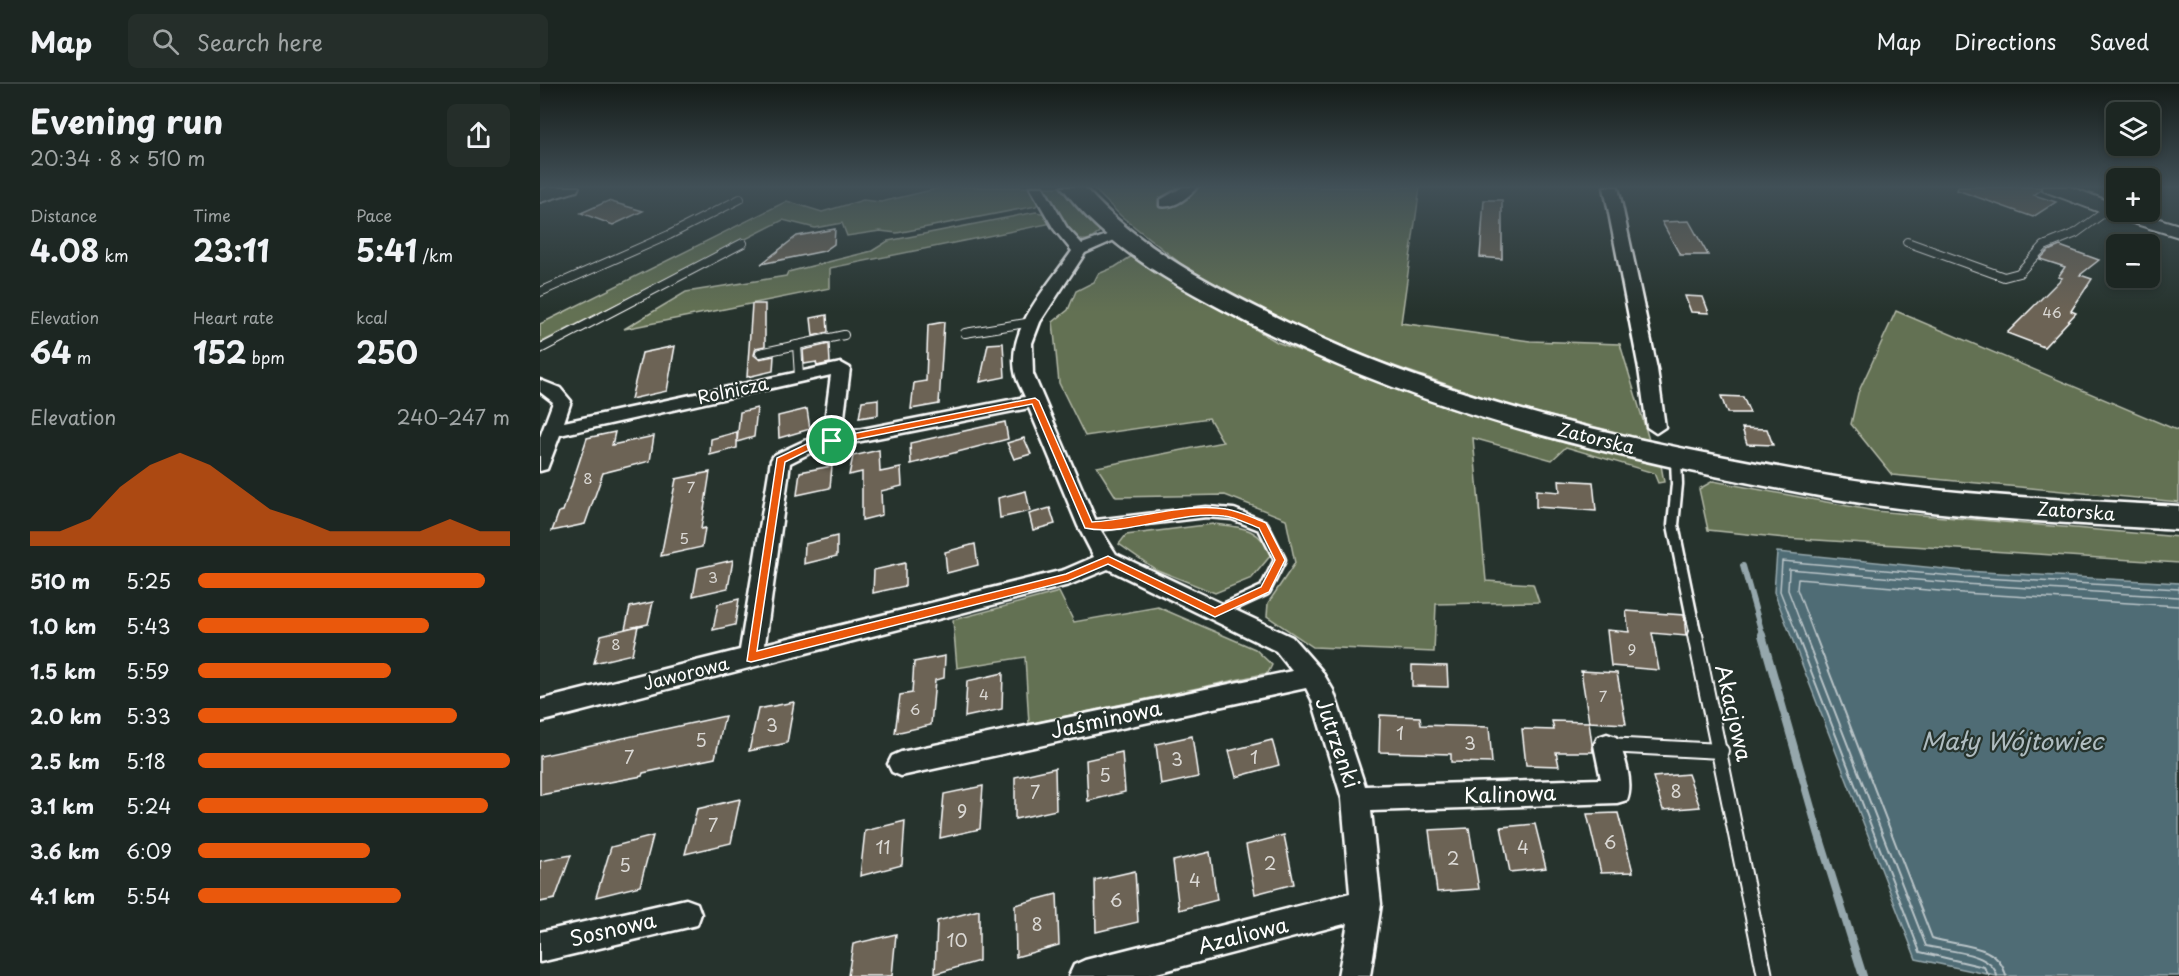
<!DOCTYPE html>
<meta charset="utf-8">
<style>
body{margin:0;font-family:"Playpen Sans",sans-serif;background:#252e2a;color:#f1f3f6;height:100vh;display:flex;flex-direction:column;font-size:22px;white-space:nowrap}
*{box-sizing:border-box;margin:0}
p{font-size:20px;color:#a0a5a5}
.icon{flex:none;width:33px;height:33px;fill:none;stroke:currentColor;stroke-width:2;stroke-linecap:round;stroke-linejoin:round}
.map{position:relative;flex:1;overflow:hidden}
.sheet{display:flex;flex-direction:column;background:#1c2622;width:540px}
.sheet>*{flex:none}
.controls{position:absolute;left:1566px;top:18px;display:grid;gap:12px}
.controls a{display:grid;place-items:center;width:54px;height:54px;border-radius:9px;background:#1c2622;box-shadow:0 3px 9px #0003,0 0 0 2px #3a4340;font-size:30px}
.pin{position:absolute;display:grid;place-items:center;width:51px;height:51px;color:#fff;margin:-26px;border:3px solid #fff;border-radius:50%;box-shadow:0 2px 6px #0007}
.round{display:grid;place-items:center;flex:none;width:63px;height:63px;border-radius:9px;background:#252e2a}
.overview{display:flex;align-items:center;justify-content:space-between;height:102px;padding:0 30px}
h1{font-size:33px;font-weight:700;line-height:45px}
.figures{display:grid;grid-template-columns:repeat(3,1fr);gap:9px;height:102px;padding:6px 30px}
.figures div{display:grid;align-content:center}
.figures b{font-size:30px;font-weight:700}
.figures small{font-size:16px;font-weight:400}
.figures p{font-size:16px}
.chart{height:168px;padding:12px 30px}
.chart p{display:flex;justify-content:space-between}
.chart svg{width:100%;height:108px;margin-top:6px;fill:#ea580c;opacity:.7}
ul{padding:0 30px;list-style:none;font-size:20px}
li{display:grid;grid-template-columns:96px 72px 1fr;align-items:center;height:45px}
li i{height:15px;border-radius:8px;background:#ea580c}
header{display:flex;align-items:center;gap:36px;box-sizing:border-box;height:84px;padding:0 30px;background:#1c2622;border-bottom:2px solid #3a4340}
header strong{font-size:28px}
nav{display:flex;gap:33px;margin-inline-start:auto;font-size:21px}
.search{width:420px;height:54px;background:#252e2a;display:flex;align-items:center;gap:15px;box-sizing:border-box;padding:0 21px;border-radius:9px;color:#a0a5a5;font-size:22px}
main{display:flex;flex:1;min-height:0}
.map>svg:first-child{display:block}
</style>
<header>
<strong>Map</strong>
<div class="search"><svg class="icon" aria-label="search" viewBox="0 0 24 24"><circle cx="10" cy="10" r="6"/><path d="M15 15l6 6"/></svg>Search here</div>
<nav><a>Map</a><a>Directions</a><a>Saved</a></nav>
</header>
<main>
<section class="sheet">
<div class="overview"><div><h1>Evening run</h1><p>20:34 · 8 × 510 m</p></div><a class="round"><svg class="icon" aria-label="share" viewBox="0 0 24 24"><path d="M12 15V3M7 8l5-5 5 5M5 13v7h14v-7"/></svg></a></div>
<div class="figures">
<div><p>Distance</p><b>4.08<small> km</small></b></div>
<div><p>Time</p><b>23:11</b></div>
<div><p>Pace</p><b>5:41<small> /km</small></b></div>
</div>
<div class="figures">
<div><p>Elevation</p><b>64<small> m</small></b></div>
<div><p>Heart rate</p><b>152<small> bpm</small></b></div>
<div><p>kcal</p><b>250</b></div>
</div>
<div class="chart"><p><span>Elevation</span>240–247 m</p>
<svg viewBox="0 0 160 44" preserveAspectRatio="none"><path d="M0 44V38L10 38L20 33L30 20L40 11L50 6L60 11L70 20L80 29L90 33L100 38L110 38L120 38L130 38L140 33L150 38L160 38V44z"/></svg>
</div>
<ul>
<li><b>510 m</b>5:25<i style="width:92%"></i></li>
<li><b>1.0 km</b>5:43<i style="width:74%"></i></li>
<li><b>1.5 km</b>5:59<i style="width:62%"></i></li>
<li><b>2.0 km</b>5:33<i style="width:83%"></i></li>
<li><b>2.5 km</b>5:18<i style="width:100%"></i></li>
<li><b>3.1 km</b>5:24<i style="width:93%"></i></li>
<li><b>3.6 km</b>6:09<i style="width:55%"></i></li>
<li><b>4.1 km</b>5:54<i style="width:65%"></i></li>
</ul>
</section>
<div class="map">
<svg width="1639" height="892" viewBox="0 0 1639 892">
<rect width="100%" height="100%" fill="#26332d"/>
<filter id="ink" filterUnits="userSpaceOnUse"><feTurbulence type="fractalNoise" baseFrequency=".0167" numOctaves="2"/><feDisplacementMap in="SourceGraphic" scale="12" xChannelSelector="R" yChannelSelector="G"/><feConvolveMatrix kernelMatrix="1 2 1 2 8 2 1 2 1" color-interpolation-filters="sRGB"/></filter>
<g filter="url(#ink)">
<g fill="#647152" stroke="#b2b8a8" stroke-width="1.5">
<polygon points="404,103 489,103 499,118 496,122 357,149 340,147 307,152 302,139 275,144 243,136 0,259 0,240 247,117 282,128 323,116 341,118"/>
<path d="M502,103H520L561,145C554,156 548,157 535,156Z"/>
<polygon points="552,103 880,103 861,239 990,257 1080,260 1109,356 966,321 831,274 730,230 645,183 581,132"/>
<polygon points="496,128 506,130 512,139 290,184 290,204 84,245 146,208 246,192 248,188 332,167 348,157"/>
<polygon points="592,172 737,258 911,325 1028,360 1121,381 1124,398 1118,399 1114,389 1026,363 1012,376 933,354 946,497 993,500 999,518 896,520 894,568 773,563 727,532 728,519 755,479 746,435 685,411 576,413 557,383 683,358 669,334 545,352 519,299 513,238 528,226 536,207 554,198 558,190 575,183"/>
<polygon points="1356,227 1639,347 1639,418 1352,391 1311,340 1318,309"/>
<polygon points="1173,397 1335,427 1639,453 1639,479 1245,454 1168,446 1159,405"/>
<path d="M673,440C701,443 720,443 731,471L712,494L675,509L615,485L579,460L586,451Z"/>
<polygon points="519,508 534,538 618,523 715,565 732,581 728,589 489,640 485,573 417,584 413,536"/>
</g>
<polygon fill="#4f6c75" stroke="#95a7ac" stroke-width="1.5" points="1237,468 1425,487 1639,499 1639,892 1456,892 1376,875 1234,508"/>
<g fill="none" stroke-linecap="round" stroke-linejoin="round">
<g stroke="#b9c4c8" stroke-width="1.5">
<polyline points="1258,553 1240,507 1242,477 1425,493 1639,505"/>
<polyline points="1266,553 1248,506 1249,485 1424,500 1639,513"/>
<polyline points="1275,553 1257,505 1258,495 1423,509 1639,522"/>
</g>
<g stroke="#b9c4c8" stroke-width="2">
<polyline points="1257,551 1380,868 1444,883 1449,892"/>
<path d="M1265,551L1386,862C1407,867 1452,868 1457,892"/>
<path d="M1275,551L1392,854C1419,863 1458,858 1466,892"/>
</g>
<polyline stroke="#95a7ac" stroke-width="6" points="1203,482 1223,553"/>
<polyline stroke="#95a7ac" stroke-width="8" points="1222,551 1278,748 1323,892"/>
</g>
<g fill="#6c6355" stroke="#fff" stroke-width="1.5">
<polygon points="1418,103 1500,103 1501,106 1494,111 1516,118 1493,133 1417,106"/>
<polygon points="944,116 962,116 962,175 940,173"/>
<polygon points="68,117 103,127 73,141 41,129"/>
<polygon points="1149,137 1168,171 1140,171 1122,138"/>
<polygon points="295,145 294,160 284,167 221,180 257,152"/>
<polygon points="1520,162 1559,176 1540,191 1552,195 1531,227 1536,229 1504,263 1467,249 1522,194 1518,193 1525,183 1500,175 1508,167"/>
<polygon points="1145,212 1163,213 1169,229 1151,228"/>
<polygon points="212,220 225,220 225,262 216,264 214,271 219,275 234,272 233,287 207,293"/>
<polygon points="287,231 288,248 273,252 271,234"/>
<polygon points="404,238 399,320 371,325 374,299 386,297 388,241"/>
<polygon points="463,259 465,293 440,298 448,260"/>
<polygon points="289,260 290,279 277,282 276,278 264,280 263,266"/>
<polygon points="135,262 127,307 91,315 102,269"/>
<polygon points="1181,312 1203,313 1210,329 1187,329"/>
<polygon points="338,315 338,331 319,334 322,317"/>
<polygon points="217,324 214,353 197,358 200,328"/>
<polygon points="267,325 270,345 239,354 238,332"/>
<polygon points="465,338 468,355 371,380 370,359"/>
<polygon points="1202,344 1227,345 1233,361 1207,360"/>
<polygon points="75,348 72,361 114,352 110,377 63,389 45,440 12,447 19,428 23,427 47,354"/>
<polygon points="197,348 197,364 170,371 171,355"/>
<polygon points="484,354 491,370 474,375 467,359"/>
<polygon points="339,366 340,388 361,384 362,402 341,407 342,431 322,436 322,388 309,391 313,372"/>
<polygon points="292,382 290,404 257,411 260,388"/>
<polygon points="170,388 161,445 165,444 162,463 121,472 136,395"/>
<polygon points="1019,396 1053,398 1056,427 996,423 996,406 1020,408"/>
<polygon points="486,407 490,427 460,434 458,414"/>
<polygon points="510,424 515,440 493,446 489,430"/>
<polygon points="297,452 297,472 264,480 265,460"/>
<polygon points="435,460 438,481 407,489 405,468"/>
<polygon points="193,476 188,504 153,512 158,484"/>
<polygon points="365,479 365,502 333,509 334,486"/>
<polygon points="199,515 195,541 173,546 178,520"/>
<polygon points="113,518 108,540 85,545 90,523"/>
<polygon points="1086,527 1144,531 1146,552 1112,549 1119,586 1071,582 1067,546 1089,548"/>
<polygon points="98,542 92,570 54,579 61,551"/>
<polygon points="405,572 404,594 395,596 391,641 355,649 360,611 372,609 374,578"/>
<polygon points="872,581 907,582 908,603 872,602"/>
<polygon points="1041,587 1077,589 1086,640 1049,638"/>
<polygon points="463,589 462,625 425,633 427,597"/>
<polygon points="254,618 247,659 209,667 218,625"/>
<polygon points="840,631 880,633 881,641 949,643 952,679 911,678 911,670 839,668"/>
<polygon points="185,632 175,674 103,689 102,692 0,711 0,672"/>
<polygon points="1012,637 1049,638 1053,668 1016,668 1019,682 986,681 982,645 1014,646"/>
<polygon points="652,652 658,693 621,701 616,660"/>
<polygon points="732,656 739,681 696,693 689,667"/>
<polygon points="582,668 585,708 548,717 546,676"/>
<polygon points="515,684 516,726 475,735 475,693"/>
<polygon points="1148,690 1160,723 1123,726 1113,693"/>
<polygon points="443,702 440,745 400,754 404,710"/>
<polygon points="200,715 191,759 145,770 157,725"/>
<polygon points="1078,729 1093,788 1061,789 1047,730"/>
<polygon points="365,737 362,781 320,792 325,747"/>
<polygon points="995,740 1006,784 970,788 961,743"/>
<polygon points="929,744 939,805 897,808 889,746"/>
<polygon points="744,751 754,800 715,810 706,761"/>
<polygon points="113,752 100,802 56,813 71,763"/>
<polygon points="670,768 677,816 639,826 633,777"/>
<polygon points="31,771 15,815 0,818 0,777"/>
<polygon points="595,787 598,838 556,848 555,796"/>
<polygon points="517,810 519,861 476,873 475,821"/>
<polygon points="439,826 439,877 395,890 397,837"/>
<polygon points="356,850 352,892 308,892 313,860"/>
</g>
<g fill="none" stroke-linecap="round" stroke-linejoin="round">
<defs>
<g id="lane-far2">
<polyline points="1367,158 1464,193 1479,189 1504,162 1536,149 1569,125"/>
<polyline points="0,208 129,151 200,115"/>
<polyline points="425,249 492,238"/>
<polyline points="257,261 259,292"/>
<polyline points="0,265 203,159"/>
<polyline points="220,269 304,251"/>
</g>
<g id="lane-far1">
<polyline points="1136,375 1137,400 1133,441 1156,553"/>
<polyline points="548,442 666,428 693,430 723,442 740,476 725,506 675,529"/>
</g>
<g id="lane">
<polyline points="1155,551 1225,892"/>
<polyline points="1067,661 1181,667"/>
</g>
<g id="street">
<path d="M490,103H503L527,144L542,160L581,146L588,150L545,169L500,238L492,259L493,290L558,442L576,470L752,553L781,586L793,606L825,702L1061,695L1054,661L1058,653L1067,650L1076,653C1084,669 1094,699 1087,716L1077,719L831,727L841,820L830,892H798L808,839L605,892H529L534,881L545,876L810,809L802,715L772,616L766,604L361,692L352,688L348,680L352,672L361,668L752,587L736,567L568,485L529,501L0,638V616L200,566L231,376L234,371L264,357L283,352L291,291L20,351L7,385L0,387V353L13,318L0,308V296L20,304L31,317L24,338L301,279L310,284L302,349L485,313C482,306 478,299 476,292C464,246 509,201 532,167L514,145ZM489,324L538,442L554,473L524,486L225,560L250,379L276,366Z"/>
<path d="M643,103H657C649,113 634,125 620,122V116Z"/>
<polygon points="1064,103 1078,103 1117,285 1125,343 1116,349 1107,343 1099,285"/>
<polygon points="146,815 157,819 161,830 157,841 0,878 0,848"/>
</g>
<g id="secondary">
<polygon points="8,103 39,103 37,107 0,118 0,106"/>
<polygon points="1502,103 1530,103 1576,120 1576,128 1596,128 1639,141 1639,153 1570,132 1504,107"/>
</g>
<path id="primary" d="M522,103H544C594,159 660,195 726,228C867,300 1020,341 1175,371C1236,383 1298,395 1359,402C1452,413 1546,417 1639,422V446C1545,440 1451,436 1358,424C1297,417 1236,404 1175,392C1010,358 848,313 699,234C635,201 565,163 522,103Z"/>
</defs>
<use href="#lane-far2" stroke="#fff" stroke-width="10"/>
<use href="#lane-far1" stroke="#fff" stroke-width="15"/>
<use href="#lane" stroke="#fff" stroke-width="18"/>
<use href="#street" stroke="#fff" stroke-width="5"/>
<use href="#secondary" stroke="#fff" stroke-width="4"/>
<use href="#primary" stroke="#fff" stroke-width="5"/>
<use href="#lane-far2" stroke="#26332d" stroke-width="8"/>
<use href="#lane-far1" stroke="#26332d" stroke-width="10"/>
<use href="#lane" stroke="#26332d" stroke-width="14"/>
<use href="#street" fill="#26332d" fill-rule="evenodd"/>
<use href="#secondary" fill="#26332d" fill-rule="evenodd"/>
<use href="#primary" fill="#26332d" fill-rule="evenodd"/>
</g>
</g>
<linearGradient id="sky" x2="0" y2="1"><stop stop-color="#151c19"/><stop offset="0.45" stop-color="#415057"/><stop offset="1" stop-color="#415057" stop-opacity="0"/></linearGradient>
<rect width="1639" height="228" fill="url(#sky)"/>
<path fill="#ea580c" stroke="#fff" stroke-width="1.5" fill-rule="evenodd" d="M495,314L499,317L552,438C592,436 648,418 686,425C700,427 713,434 726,439L745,476L729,508L675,533L568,480L528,497L211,578L207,577L237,374L271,358ZM492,320L545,444C586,453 639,426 684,432C695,433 708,440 719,444L735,476L721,503L675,524L568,472L526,490L217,567L245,378L273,364Z"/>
<g text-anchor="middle" stroke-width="4.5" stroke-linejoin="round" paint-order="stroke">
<g font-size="14" fill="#dad8d4">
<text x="1512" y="234">46</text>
</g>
<g font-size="15" fill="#dad8d4">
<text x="48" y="400">8</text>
<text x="151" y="409">7</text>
<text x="144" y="460">5</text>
<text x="173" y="499">3</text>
<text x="76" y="566">8</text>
<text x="1092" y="571">9</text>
<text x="444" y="616">4</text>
<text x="1063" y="618">7</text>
<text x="375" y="631">6</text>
</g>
<g font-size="18" fill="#fff" stroke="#26332d">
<text transform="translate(193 307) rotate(-12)" y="6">Rolnicza</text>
<text transform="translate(1056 355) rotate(14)" y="6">Zatorska</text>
<text transform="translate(1536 428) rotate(4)" y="6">Zatorska</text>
<text transform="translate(146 590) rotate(-14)" y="6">Jaworowa</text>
</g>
<g font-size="18" fill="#dad8d4">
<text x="232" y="648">3</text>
<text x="860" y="656">1</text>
<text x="161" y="663">5</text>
<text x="930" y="666">3</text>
<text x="89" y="680">7</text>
<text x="714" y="680">1</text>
<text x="637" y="682">3</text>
<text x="565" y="698">5</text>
<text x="1136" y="714">8</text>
<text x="495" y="715">7</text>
<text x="422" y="734">9</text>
<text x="173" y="748">7</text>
<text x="1070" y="765">6</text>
<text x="343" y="770">11</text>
<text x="983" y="770">4</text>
<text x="913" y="781">2</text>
<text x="730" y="786">2</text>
<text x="85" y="788">5</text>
<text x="655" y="803">4</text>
<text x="576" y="823">6</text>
<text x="497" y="847">8</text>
<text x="417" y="863">10</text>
</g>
<g font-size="21" fill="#fff" stroke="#26332d">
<text transform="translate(1193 629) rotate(77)" y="7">Akacjowa</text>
<text transform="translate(566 636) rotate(-12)" y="7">Jaśminowa</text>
<text transform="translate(797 659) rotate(71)" y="7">Jutrzenki</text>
<text transform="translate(970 711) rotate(-2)" y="7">Kalinowa</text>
<text transform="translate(73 846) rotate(-13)" y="7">Sosnowa</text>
<text transform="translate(703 852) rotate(-14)" y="7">Azaliowa</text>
</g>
<g font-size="24" font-style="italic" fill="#b0bdc1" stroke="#26332d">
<text x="1472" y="666">Mały Wójtowiec</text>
</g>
</g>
</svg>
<div class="controls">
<a><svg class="icon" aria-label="layers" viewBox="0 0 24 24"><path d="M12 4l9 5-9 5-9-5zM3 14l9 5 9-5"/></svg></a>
<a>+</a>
<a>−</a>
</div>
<div class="pin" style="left:292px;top:357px;background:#1e9e55"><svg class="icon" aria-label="arrive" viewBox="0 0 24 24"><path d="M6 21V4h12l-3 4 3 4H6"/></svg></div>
</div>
</main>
